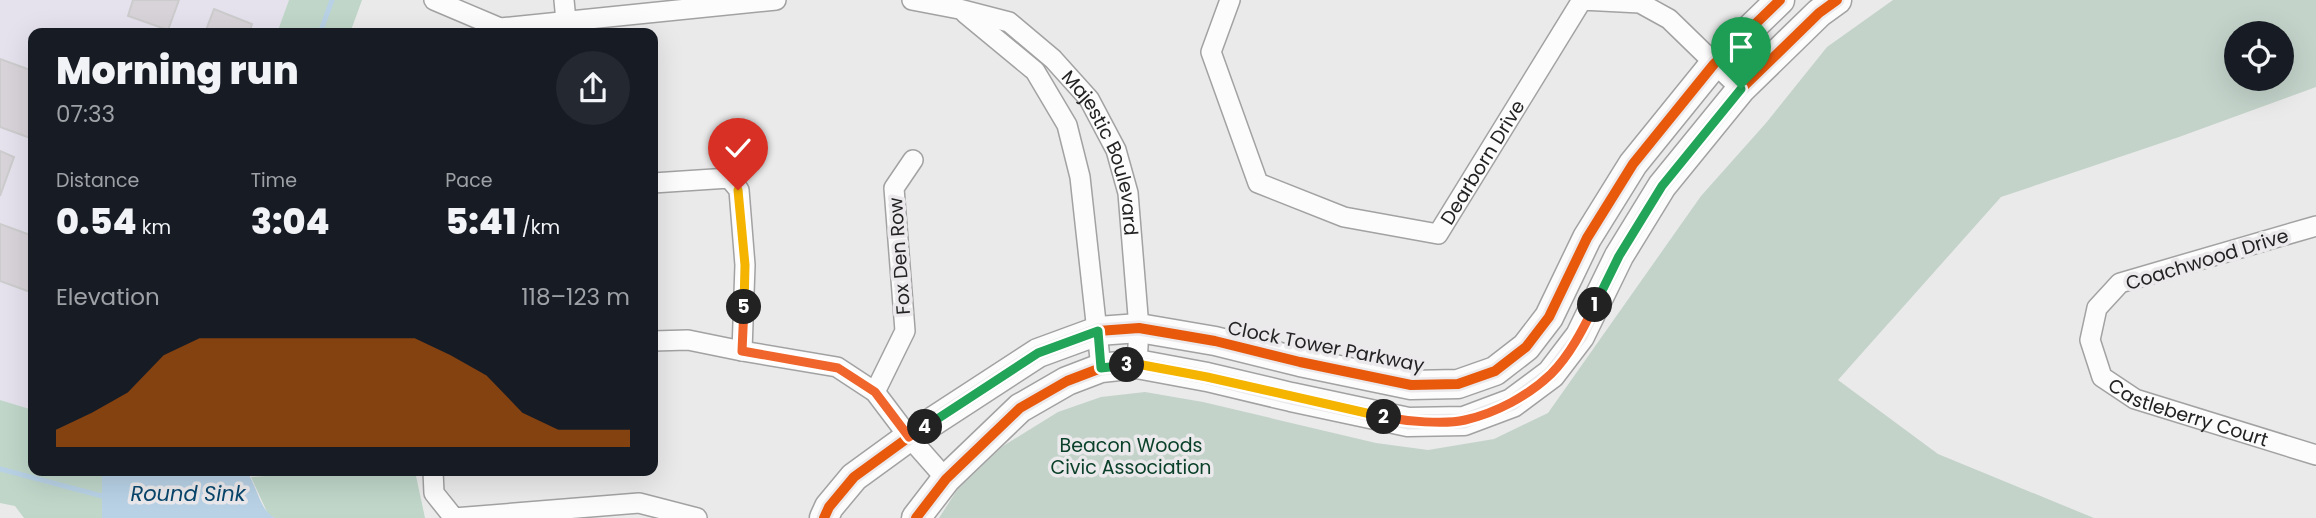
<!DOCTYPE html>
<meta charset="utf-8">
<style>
body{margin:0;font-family:Poppins,sans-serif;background:#242831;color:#f1f3f6;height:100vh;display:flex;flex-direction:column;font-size:26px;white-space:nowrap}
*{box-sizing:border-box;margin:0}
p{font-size:23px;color:#9ea1a6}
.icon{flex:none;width:38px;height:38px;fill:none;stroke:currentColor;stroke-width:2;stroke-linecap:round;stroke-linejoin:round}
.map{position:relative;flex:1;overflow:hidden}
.panel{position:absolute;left:28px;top:28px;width:630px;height:448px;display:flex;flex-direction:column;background:#171b24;border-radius:14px;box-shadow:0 7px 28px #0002}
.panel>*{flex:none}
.buttons{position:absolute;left:2224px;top:21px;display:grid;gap:14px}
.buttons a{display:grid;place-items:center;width:70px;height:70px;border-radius:50%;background:#171b24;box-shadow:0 7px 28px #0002;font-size:35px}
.pin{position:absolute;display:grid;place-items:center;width:60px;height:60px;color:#fff;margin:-72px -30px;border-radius:50% 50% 50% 0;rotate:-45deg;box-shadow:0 0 7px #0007}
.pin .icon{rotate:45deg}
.km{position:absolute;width:35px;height:35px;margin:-18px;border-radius:50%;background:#222;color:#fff;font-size:19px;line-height:35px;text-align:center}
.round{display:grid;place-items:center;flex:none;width:74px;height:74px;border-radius:37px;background:#242831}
.summary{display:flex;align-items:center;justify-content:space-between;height:119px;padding:0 28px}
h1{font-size:38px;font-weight:800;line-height:52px}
.stats{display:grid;grid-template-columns:repeat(3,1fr);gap:10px;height:119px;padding:7px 28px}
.stats div{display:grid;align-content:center}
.stats b{font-size:35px;font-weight:800}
.stats small{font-size:19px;font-weight:400}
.stats p{font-size:19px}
.chart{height:196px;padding:14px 28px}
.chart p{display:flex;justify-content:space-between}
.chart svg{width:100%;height:126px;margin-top:7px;fill:#b45309;opacity:.7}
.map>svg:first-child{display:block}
</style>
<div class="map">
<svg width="2316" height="518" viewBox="0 0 2316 518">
<rect width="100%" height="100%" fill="#eaeaea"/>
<polygon fill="#e5e2ee" points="0,0 289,0 277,33 33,33 33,410 0,400"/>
<path fill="#c3d3ca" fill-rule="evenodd" d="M1893,0H2316V87L2179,137L2001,197L1838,380L1938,454L2094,518H939L957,490L1003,446L1058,412L1101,397L1145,392L1203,402L1376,443L1428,450L1494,439L1548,413L1701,196L1766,123L1827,47ZM2282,33V79H2236V33Z"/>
<g fill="#bfd6c9">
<polygon points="289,0 362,0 350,33 277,33"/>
<polygon points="0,400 33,410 33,471 105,471 102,473 102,518 24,518 15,506 0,503"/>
<polygon points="340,471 415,471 425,518 275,518 268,514 251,477"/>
</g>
<path fill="#b8d1e5" d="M105,471H246C257,484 259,510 275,518H102V473Z"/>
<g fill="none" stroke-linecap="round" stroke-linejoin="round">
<g stroke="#b8d1e5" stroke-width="5">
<polyline points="320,33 332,0"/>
<polyline points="0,469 102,496"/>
</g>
</g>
<g fill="#d8d3d9" stroke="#cdcccd" stroke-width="2">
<polygon points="133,0 179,0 168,30 128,16"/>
<polygon points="214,9 252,24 249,33 205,33"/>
<polygon points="0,59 33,71 33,139 0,127"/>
<polygon points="0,151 14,157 0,196"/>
<polygon points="0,224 33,236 33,293 0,281"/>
</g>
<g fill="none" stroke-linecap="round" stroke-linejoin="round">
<defs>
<g id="street">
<polyline points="434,0 500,28 776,0"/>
<polyline points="564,0 566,21"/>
<path id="s1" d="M912,0L959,9L1009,22L1053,59L1089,99L1116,150L1128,193L1139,328L1137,364"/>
<path id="s2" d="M1230,0L1211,52L1258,183L1344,217L1438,234L1582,0L1640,3L1669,19L1741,89"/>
<polyline points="966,14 1035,71 1067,125 1080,177 1101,368"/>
<polyline points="653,183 729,178 739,190 745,265 742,351"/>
<path id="s3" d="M2316,226L2120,283L2097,308L2090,340L2102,377L2135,399L2316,455"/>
<polyline points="653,341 688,340 742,351 837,367 875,392 909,437 946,479"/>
<polyline points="875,392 905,331 894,188 913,160"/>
<polyline points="433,471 434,493 454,518 639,503 697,518"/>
</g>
<g id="secondary">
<polyline points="824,518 829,507 854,477 909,437 1038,353 1098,331 1139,328 1215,341 1300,362 1411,385 1458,384 1495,371 1526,347 1549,317 1587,238 1633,164 1714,64 1780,0"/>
<polyline points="916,518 946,479 1020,408 1067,381 1101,368 1137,364 1207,377 1291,397 1408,422 1464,421 1512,403 1551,374 1580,336 1619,256 1662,186 1741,89 1819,13 1837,0"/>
</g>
</defs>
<use href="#street" stroke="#a2a2a2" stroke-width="22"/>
<use href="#secondary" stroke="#a2a2a2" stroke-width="31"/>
<use href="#street" stroke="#fcfcfc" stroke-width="19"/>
<use href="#secondary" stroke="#fcfcfc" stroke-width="28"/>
<defs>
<g id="cycleway">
<polyline points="824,518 829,507 854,477 909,437 1038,353 1098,331 1139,328 1215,341 1300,362 1411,385 1458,384 1495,371 1526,347 1549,317 1587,238 1633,164 1714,64 1780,0"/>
<polyline points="916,518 946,479 1020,408 1067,381 1101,368 1137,364 1207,377 1291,397 1408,422 1464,421 1512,403 1551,374 1580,336 1619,256 1662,186 1741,89 1819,13 1837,0"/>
</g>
</defs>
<use href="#cycleway" stroke="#ebe9eb" stroke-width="15"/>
<use href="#cycleway" stroke="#e8590c" stroke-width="10"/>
</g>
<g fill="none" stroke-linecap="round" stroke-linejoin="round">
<defs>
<polyline id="split-1" points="1595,305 1619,256 1662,186 1741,89"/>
<path id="split-2" d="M1384,417C1406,421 1444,425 1465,420C1496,413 1528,396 1551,374C1570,355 1583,329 1595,305"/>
<polyline id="split-3" points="1127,365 1137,364 1207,377 1384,417"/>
<polyline id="split-4" points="925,427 1038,353 1098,331 1101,368 1127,365"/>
<polyline id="split-5" points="744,307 742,351 838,368 875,392 909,437 925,427"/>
<polyline id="split-6" points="738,190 745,265 744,307"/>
</defs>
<use href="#split-1" stroke="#fff" stroke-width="14"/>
<use href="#split-2" stroke="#fff" stroke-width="14"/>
<use href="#split-3" stroke="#fff" stroke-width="14"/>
<use href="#split-4" stroke="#fff" stroke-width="14"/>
<use href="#split-5" stroke="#fff" stroke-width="14"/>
<use href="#split-6" stroke="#fff" stroke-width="14"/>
<use href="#split-1" stroke="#22a559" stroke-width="9"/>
<use href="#split-2" stroke="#f0652b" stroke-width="9"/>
<use href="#split-3" stroke="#f5b400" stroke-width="9"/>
<use href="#split-4" stroke="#22a559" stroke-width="9"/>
<use href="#split-5" stroke="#f0652b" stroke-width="9"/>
<use href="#split-6" stroke="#f5b400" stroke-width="9"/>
</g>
<g text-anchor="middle" stroke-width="7" stroke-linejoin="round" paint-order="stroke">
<g font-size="19" fill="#242324" stroke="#ebe9eb">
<text dy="7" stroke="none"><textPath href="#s1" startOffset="266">Majestic Boulevard</textPath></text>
<text dy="7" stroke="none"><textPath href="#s2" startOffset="467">Dearborn Drive</textPath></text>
<text transform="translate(899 256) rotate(-94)" y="7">Fox Den Row</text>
<text transform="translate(2207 259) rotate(-17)" y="7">Coachwood Drive</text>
<text transform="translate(1326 346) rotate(11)" y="7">Clock Tower Parkway</text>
<text dy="7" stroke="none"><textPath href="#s3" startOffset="404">Castleberry Court</textPath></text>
</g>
<g font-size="19" fill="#0b412a" stroke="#ebe9eb">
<text x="1131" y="452">Beacon Woods<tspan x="1131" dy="22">Civic Association</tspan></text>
</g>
<g font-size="21" font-style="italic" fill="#09466c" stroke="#ebe9eb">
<text x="188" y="501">Round Sink</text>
</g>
</g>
</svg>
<div class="buttons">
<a><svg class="icon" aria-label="locate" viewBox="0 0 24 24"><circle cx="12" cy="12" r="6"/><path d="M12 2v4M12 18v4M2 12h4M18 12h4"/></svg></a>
</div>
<div class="pin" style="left:1741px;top:89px;background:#1e9e55"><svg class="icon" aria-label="arrive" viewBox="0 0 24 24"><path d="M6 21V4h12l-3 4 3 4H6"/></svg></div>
<div class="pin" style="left:738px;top:190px;background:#d93025"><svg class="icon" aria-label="check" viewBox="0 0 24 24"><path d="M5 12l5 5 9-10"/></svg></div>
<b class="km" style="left:1595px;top:305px">1</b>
<b class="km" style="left:1384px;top:417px">2</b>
<b class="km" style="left:1127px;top:365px">3</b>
<b class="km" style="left:925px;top:427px">4</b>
<b class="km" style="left:744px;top:307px">5</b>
<section class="panel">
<div class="summary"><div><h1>Morning run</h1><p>07:33</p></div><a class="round"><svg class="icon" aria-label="share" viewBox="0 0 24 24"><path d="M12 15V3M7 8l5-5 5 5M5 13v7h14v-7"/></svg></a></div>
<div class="stats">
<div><p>Distance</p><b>0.54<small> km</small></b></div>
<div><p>Time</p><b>3:04</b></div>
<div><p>Pace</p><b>5:41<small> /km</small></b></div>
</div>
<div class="chart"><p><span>Elevation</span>118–123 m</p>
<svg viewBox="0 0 160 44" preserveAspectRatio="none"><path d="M0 44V38L10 32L20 25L30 12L40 6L50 6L60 6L70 6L80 6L90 6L100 6L110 12L120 19L130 32L140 38L150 38L160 38V44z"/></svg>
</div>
</section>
</div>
